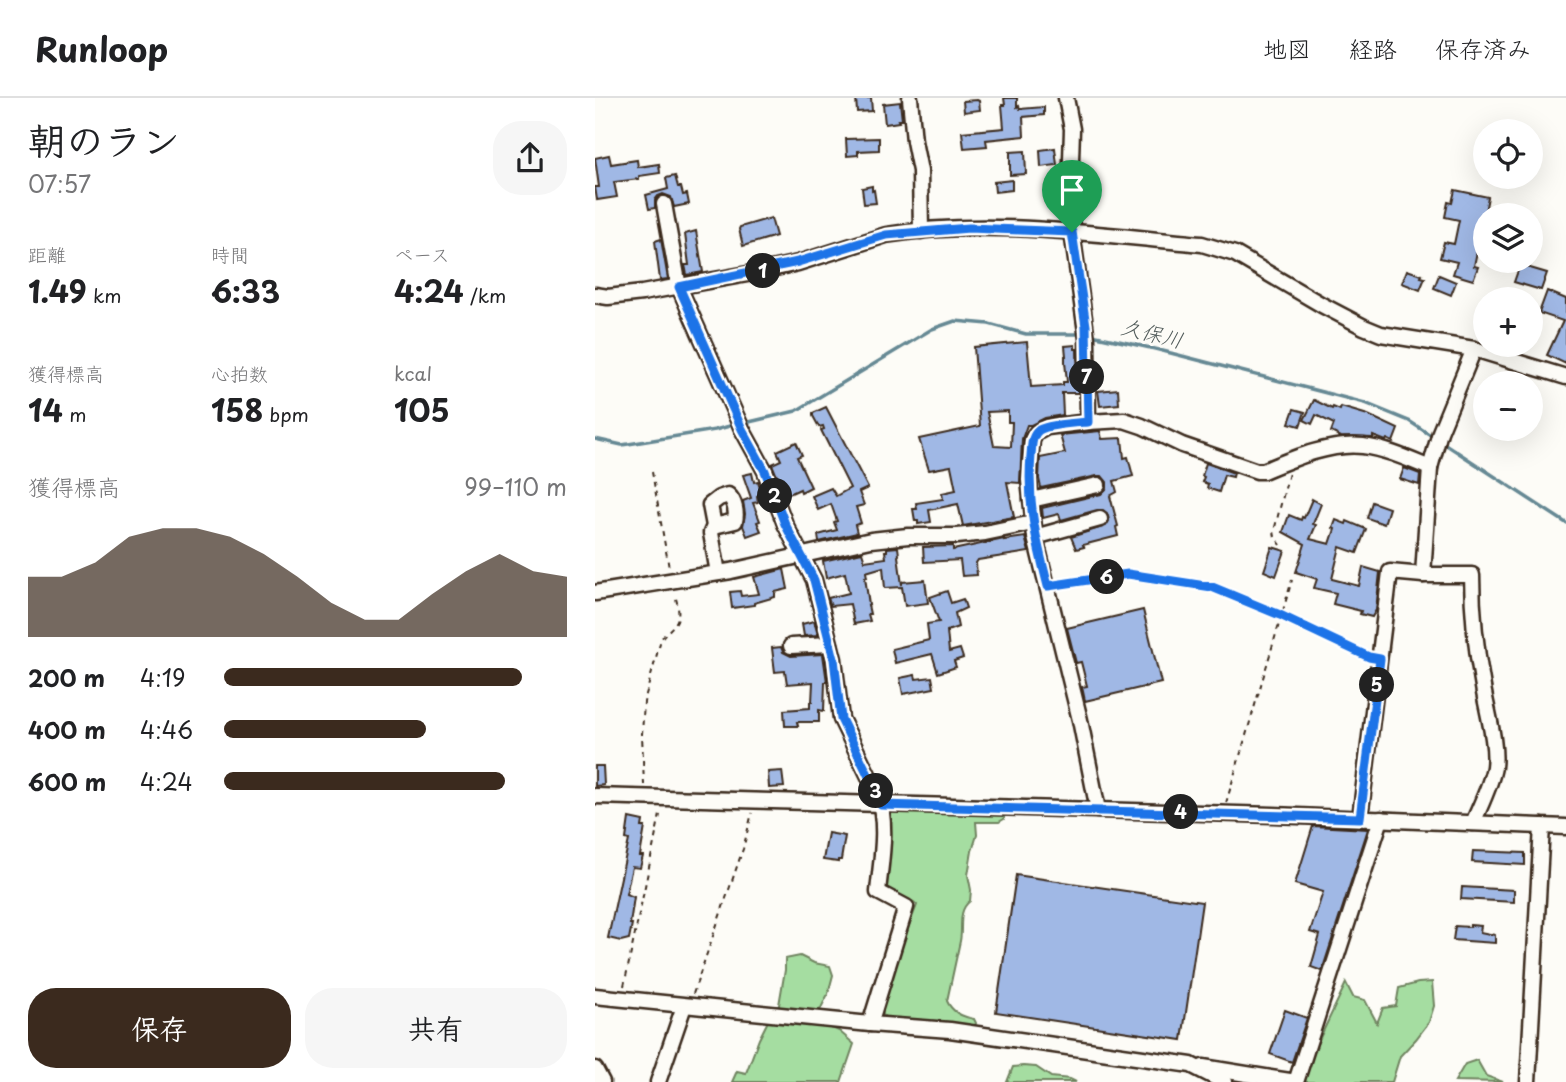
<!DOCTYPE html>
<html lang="ja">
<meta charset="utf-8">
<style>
body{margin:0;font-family:"Playpen Sans","Klee One",sans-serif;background:#f6f6f6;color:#202124;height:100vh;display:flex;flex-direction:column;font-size:26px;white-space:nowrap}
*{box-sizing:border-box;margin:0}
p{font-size:23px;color:#757577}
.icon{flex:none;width:38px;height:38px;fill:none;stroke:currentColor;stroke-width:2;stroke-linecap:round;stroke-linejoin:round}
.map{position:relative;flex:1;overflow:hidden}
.panel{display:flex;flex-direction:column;background:#fff;width:595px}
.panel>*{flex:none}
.controls{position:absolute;left:878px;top:21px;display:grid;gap:14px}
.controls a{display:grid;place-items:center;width:70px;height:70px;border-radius:50%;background:#fff;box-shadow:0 7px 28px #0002;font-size:35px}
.pin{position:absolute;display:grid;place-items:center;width:60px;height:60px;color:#fff;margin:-72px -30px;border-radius:50% 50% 50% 0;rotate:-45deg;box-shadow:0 0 7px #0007}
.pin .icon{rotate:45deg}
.km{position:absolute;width:35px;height:35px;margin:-18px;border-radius:50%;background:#222;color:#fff;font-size:19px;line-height:35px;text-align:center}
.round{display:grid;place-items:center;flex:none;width:74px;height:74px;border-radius:28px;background:#f6f6f6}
.overview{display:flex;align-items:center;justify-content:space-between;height:119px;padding:0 28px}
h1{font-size:38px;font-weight:700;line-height:52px}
.metrics{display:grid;grid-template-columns:repeat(3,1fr);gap:10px;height:119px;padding:7px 28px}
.metrics div{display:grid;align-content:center}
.metrics b{font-size:30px;font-weight:700}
.metrics small{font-size:19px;font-weight:400}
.metrics p{font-size:19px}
.chart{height:196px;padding:14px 28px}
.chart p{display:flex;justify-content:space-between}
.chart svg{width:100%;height:126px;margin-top:7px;fill:#3b2a1e;opacity:.7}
.action{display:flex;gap:14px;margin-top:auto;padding:14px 28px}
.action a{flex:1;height:80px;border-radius:28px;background:#3b2a1e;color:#fff;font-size:28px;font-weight:700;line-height:80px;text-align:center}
.action a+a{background:#f6f6f6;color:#202124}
ul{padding:0 28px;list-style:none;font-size:23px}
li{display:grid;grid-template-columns:112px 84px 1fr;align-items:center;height:52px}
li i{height:18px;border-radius:9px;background:#3b2a1e}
header{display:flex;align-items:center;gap:42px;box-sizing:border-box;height:98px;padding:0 35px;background:#fff;border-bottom:2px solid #e0e0e0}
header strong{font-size:33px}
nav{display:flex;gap:38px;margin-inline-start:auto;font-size:24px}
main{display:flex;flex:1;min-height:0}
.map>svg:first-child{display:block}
</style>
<header>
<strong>Runloop</strong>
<nav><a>地図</a><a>経路</a><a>保存済み</a></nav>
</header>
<main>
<section class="panel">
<div class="overview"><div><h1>朝のラン</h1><p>07:57</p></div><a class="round"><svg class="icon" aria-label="share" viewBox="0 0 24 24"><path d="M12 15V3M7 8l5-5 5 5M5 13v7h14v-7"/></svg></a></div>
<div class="metrics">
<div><p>距離</p><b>1.49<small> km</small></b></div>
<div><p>時間</p><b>6:33</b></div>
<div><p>ペース</p><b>4:24<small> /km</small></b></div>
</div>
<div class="metrics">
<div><p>獲得標高</p><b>14<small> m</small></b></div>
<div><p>心拍数</p><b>158<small> bpm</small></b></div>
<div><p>kcal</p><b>105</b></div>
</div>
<div class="chart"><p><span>獲得標高</span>99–110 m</p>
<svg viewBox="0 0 160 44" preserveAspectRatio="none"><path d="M0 44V23L10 23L20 18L30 9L40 6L50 6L60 9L70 15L80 23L90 32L100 38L110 38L120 29L130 21L140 15L150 21L160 23V44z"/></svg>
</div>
<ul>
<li><b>200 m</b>4:19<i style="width:87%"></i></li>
<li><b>400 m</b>4:46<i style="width:59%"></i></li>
<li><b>600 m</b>4:24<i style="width:82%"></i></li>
</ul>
<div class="action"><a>保存</a><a>共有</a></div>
</section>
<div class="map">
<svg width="971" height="984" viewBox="0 0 971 984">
<rect width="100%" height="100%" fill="#fdfcf7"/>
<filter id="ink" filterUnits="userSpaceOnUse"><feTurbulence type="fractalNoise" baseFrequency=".0143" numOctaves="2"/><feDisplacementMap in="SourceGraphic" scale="14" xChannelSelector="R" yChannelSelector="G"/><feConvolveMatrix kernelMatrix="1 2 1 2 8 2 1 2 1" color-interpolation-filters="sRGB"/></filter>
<g filter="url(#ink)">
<g fill="#a5dda1" stroke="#708460" stroke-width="2">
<path d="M306,713L343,716L380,715L409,717V721L404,724H381L382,737L377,753L373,777L376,792L375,803C362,813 368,829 365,843L352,903C357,914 367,919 379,921L381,925L379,930L292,921L288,917V908L313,830L322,807L319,804L291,792L289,786L292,715Z"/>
<polygon points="205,858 219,865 235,868 238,877 233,896 224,914 227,926 244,933 259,946 246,984 137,984 142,973 151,975 164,941 174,921 184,907 190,872 190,861"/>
<polygon points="837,884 839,908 834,924 821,941 805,958 797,984 704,984 751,885 758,899 770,902 782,925 788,910 801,908 804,890 823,885"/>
<polygon points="882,962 891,978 908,984 860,983 870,966"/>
<polygon points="428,968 441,969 456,979 475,981 481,984 412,984 418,969"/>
</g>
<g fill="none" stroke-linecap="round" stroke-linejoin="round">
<g stroke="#668994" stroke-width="3.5">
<polyline points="497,237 560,251 770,305 814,323 840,340"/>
<polyline points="150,325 201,313 337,231 360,223 394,226 431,236 486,236"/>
<polyline points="0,341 27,347 120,332 142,326"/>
<polyline points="847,344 971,425"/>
</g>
</g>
<g fill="#a0b8e5" stroke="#3b2a1e" stroke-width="2" fill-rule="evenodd">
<polygon points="261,0 276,0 277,13 262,14"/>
<polygon points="409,0 422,0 422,9 424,8 425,11 449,9 449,17 428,19 429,38 391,42 392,48 369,50 367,34 409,30 407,7 410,7"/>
<polygon points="382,2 384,3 385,12 369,14 368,3"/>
<polygon points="305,4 307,22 303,22 304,24 290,26 288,6"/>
<polygon points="284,40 284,52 263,53 263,57 252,58 251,41"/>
<polygon points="460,50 462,67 446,69 445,52"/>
<polygon points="430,53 431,76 415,77 415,54"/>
<polygon points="14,57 16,66 42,62 43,69 64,66 65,75 44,78 44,81 19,84 22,99 2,102 0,89 4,89 0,60"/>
<polygon points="80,78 83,89 86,89 88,97 92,96 94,106 79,109 76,99 68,96 63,98 60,102 60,110 54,111 51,97 73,91 71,80"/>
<polygon points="417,82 417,92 400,94 399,84"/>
<polygon points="277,88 277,93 279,92 281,105 269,106 267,90"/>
<polygon points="860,92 893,99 879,168 883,169 878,182 858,176 862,164 845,160 849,144 859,146 864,122 850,119 853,104 857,105"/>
<polygon points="176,120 181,138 148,148 144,131 145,129"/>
<polygon points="101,133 108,174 92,177 90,167 94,167 90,136"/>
<polygon points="66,141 73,181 65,182 60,143"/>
<polygon points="925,167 952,175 946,192 919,184"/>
<polygon points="812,172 827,177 826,179 830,180 825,192 807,185"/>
<polygon points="844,177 861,184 856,197 839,190"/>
<polygon points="952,193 971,201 971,266 952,257 968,223 944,215"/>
<path d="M432,244L436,289L468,287V284H472L470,264V258H471L470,248L480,247V251H482L483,295H467L468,317L450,320L436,327H432L427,341L425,385L412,384L419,419L368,428L363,406L334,412L336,424L323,426V423H320L318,411H322L321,405L348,401L347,395L361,392L356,368L334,372L324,341L385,328L379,249ZM413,313V324H417L416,349L399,348L392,314Z"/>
<polygon points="523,291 524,306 505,308 503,293"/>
<polygon points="719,302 737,311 738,309 745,312 746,309 773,317 803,331 798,344 792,341 791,343 778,338 778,340 746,339 736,334 739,326 721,317 717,326 709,322"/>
<polygon points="231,309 273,390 264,394 269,407 261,409 266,425 260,427 262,435 224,444 223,437 242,432 239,424 242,423 236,406 223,412 217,398 236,390 241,398 255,390 226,332 229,331 228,328 224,329 218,318 218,315"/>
<polygon points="699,311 710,314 705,328 694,325"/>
<polygon points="505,333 507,341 527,340 529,360 533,359 538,378 519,383 522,394 515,398 523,428 521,429 523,438 488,447 489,449 481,451 476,439 511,428 514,423 512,415 508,412 502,412 466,422 464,416 448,420 447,410 506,396 512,390 512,384 507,378 502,378 446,390 444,381 445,360 470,355 465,337"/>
<polygon points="201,344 207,357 202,359 216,389 206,394 205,391 190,398 177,366 186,362 182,353"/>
<polygon points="611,365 639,375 638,379 629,377 624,394 612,390 613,386 607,384 609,379 607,378"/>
<polygon points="809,370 825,376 824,387 805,381"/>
<polygon points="157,375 159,384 163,383 167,396 162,398 163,404 158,405 165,423 162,424 166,433 152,438 148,428 150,416 148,403 156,400 148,377"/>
<polygon points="717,401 726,406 718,426 721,427 715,441 735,446 740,431 738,430 741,422 751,426 752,423 771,431 762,455 745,449 737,481 764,488 768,469 785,474 781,512 777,519 765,516 766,513 738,506 741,495 719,490 722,481 701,474 710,446 688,434 694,417 706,422 707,419 709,420"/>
<polygon points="777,404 794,410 789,426 772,420"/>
<polygon points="430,439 434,454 383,462 381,465 382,477 367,478 365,462 329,464 328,449 358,448 358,452 409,441 409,442"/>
<polygon points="303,449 304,457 303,458 307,487 307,484 330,482 333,505 310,508 307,489 290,490 288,469 271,474 272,479 270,479 274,507 273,507 275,516 273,516 275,523 259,526 255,506 236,508 233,500 254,495 250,475 231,480 228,463 267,454 270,463 291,460 290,453 292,453 292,450"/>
<polygon points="677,449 690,453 681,478 669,473"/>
<polygon points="189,471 193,491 180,494 180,499 159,505 159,507 137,510 135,494 145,493 146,498 164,496 159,479"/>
<polygon points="352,493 356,505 368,501 371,510 360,515 363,529 352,533 354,554 365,551 368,560 359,563 361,569 343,575 337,556 300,565 297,551 334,542 332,526 344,524 335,499"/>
<polygon points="548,512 566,585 490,603 487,589 492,588 486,564 481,565 472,530"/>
<polygon points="219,523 223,537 209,538 207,526"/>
<polygon points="186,549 188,554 196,558 228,556 232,584 230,584 229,613 224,612 224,624 202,624 203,628 190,628 189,612 215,610 215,604 217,604 218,584 192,586 190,573 180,574 177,550"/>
<polygon points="320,577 321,581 337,579 339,590 308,596 305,580"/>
<polygon points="0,668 8,668 9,687 0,688"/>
<polygon points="187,673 189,689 174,690 173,674"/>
<polygon points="34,720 48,723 47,729 50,729 45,758 48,758 45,770 37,769 31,796 39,799 35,826 37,826 34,841 26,843 13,840 34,742 31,741"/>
<polygon points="718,728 773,731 727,873 716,869 725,837 715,834 728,794 700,786"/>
<polygon points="233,735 250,738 246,762 243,762 243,764 228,762"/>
<polygon points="878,753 930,755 930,767 877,764"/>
<polygon points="421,777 607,804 587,942 401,914"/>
<polygon points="867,789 919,792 919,804 866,801"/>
<polygon points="875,827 886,828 885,834 900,837 900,845 858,842 860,828 875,829"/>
<polygon points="690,912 712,920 697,964 675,956"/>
</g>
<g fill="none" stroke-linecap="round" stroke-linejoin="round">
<defs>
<g id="minor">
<polyline points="315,0 319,43 325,73 326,133"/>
<polyline points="471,0 477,31 475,93 477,134 492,241 493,324"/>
<path d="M69,106L84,189L147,331L170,373L190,426L219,482L239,561L246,621L283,697C293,728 286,763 283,794L311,809L275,926"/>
<path d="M0,197L13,199L47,195L158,175L203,165L291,137C393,120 504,137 607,146L640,156L727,207L769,229L786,236L879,251L971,279"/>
<polyline points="436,402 503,387"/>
<path d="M119,428L115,407L124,400L133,397C140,403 142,415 140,423L119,428L116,435L123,475"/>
<polyline points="440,439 505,421"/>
<polyline points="828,477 835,370 845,334 879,251"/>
<polyline points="0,495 136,473 276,442 313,438 362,438 390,435 438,425"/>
<polyline points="196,548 235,546"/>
<polyline points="0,698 678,717 971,729"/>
<path d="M503,712L485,622L440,439L434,382L437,342L441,335L452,329L493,324L529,322L547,328L587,347L662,373H668C697,361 736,344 768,348C791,351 813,361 835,370"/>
<path d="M765,720L795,474L828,477H877C877,515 881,552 888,589C892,613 902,646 899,669C896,687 885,708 878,725"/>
<polyline points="0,898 275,926 355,932 596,967 629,984"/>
<polyline points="608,969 701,984 786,721"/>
<polyline points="0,971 7,984"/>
<polyline points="63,984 89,908"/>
<polyline points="933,984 947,728"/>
</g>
</defs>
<use href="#minor" stroke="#3b2a1e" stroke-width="19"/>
<g stroke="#3b2a1e" stroke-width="2" stroke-dasharray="5 5" stroke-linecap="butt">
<polyline points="57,374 74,470"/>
<polyline points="686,447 680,439 679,433 694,375"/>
<polyline points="464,486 532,476 617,489 685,517 771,558"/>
<path d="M49,687L47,636L49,604L66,541C70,535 75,532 79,527C87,518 82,506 80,496"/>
<polyline points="631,705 697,482"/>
<polyline points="29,888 66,712"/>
<polyline points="98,896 148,751 157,715"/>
</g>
<use href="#minor" stroke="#fdfcf7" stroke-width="14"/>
</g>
</g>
<g fill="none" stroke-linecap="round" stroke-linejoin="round" filter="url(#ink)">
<defs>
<path id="route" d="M374,130L477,134L491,228L493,324C480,325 455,326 444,332C436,338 437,348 436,357C432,405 441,442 453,488L533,476L617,489L685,517L774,559L785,561L765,720L286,707L283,697L246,621L239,561L219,482L190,426L170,373L147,331L84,189L203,164L291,137Z"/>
</defs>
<use href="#route" stroke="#fff" stroke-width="14"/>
<use href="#route" stroke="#1a73e8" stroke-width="9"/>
</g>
<g text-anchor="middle" stroke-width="6" stroke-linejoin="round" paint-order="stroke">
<g font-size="21" font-style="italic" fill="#505a59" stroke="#fdfcf7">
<text transform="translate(557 236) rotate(14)" y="7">久保川</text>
</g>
</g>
</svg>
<div class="controls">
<a><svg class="icon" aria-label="locate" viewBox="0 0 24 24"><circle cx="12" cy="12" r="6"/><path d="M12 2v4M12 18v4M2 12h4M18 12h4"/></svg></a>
<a><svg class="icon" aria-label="layers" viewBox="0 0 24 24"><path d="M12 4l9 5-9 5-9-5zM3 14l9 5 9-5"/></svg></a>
<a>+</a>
<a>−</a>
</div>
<div class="pin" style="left:477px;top:134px;background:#1e9e55"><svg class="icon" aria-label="arrive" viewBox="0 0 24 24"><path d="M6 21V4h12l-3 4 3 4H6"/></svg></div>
<b class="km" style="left:168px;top:173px">1</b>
<b class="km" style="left:180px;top:398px">2</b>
<b class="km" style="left:281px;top:693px">3</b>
<b class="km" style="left:586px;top:714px">4</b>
<b class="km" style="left:782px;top:587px">5</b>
<b class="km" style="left:512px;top:479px">6</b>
<b class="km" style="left:492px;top:279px">7</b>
</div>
</main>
